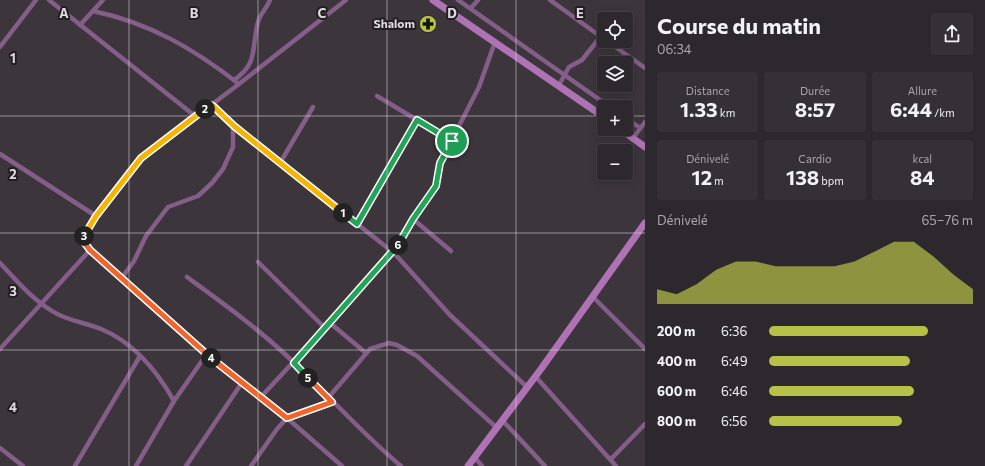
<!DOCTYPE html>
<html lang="fr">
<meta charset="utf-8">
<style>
body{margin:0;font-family:Commissioner,sans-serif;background:#353035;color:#f1f3f6;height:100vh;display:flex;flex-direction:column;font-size:15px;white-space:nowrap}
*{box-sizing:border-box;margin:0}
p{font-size:13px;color:#a7a6aa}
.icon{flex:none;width:22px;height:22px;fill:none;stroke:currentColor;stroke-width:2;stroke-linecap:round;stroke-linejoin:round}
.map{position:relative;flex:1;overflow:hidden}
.details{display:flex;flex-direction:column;background:#2d282d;width:340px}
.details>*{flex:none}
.tools{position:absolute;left:597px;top:12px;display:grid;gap:8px}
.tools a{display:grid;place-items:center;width:36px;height:36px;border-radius:4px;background:#2d282d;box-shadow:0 2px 10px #0003,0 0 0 1px #484449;font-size:20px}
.pin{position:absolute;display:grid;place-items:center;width:34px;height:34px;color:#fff;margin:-17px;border:2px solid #fff;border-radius:50%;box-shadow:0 1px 4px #0007}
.km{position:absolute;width:20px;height:20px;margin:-10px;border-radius:50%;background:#222;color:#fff;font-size:11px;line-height:20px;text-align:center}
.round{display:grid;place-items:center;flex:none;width:42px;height:42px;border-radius:4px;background:#353035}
.head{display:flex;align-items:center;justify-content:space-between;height:68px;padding:0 12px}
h1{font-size:22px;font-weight:700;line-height:30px}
.stats{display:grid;grid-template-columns:repeat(3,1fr);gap:6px;height:68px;padding:4px 12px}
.stats div{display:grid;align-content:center;border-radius:4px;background:#353035;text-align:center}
.stats b{font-size:20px;font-weight:700}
.stats small{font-size:11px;font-weight:400}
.stats p{font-size:11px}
.chart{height:112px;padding:8px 12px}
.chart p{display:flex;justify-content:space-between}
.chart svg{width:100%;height:72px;margin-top:4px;fill:#b8c147;opacity:.7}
ul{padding:0 12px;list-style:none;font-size:13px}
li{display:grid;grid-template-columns:64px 48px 1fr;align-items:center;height:30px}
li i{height:10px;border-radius:5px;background:#b8c147}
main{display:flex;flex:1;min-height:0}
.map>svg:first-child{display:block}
</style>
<main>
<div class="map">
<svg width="645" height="466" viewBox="0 0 645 466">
<rect width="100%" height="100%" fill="#3c363c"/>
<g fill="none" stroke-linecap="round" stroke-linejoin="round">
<g stroke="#845e88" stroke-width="4.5">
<polyline points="49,0 195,116"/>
<polyline points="458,0 610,107"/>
<polyline points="550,0 604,39"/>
<polyline points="471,8 478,0"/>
<path d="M93,11C150,23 194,49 239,84"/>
<polyline points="80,25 103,0"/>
<polyline points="607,41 645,68"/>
<polyline points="0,47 36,0"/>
<path d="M234,80C259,63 251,48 258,22C260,14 267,8 270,0"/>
<polyline points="559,85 569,67 582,60 601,36"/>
<polyline points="377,96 452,141"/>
<polyline points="211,105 233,126 394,253 450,315 527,387"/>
<polyline points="626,118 640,128"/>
<polyline points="633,138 645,122"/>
<polyline points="0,154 96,216"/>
<polyline points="280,163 313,107"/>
<polyline points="413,219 451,251"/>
<polyline points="357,224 417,121"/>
<polyline points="258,262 325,328"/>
<path d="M0,263C16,280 32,299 52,311C67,321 84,322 101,329C133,342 157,371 174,401"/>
<path d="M187,277C221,302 256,327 287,356C326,392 360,432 401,466"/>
<polyline points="121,279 134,261 146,236 168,207 198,196 212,183 223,169 233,147 233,126"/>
<polyline points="592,296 645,349"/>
<polyline points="330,323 366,353"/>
<polyline points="0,349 90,250"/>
<polyline points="535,376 616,466"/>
<polyline points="260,398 394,253 413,219 436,186 440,163 479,87 495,42"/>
<polyline points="328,398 370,349 389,343 397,345 417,356 497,428"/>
<polyline points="502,420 545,466"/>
<polyline points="0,448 23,466"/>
<polyline points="475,458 482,466"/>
<polyline points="611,459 645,424"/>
<polyline points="75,466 140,356"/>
<polyline points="136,466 174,401 206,355"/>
<polyline points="186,466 241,384"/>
<polyline points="251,466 277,429 287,418 332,402"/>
<polyline points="342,466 287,418 206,355 90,250 84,242 87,228 141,158 239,84 346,0"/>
</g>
<g stroke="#ae72b5" stroke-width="7">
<polyline points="433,0 604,117"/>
<polyline points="620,129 645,147"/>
<polyline points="468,466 541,369 645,223"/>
</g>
</g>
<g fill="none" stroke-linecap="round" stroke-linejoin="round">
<defs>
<polyline id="split-1" points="343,213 357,224 417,120 452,141"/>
<polyline id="split-2" points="205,109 211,105 213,106 234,126 343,213"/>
<polyline id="split-3" points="84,236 96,216 141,158 205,109"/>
<polyline id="split-4" points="84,236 84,242 90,250 211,358"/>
<polyline id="split-5" points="211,358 287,418 332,402 308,378"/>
<polyline id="split-6" points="308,378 294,363 398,245"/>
<polyline id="split-7" points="398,245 413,219 436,186 440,163 452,141"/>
</defs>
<use href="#split-1" stroke="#fff" stroke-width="8"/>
<use href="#split-2" stroke="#fff" stroke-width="8"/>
<use href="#split-3" stroke="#fff" stroke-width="8"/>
<use href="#split-4" stroke="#fff" stroke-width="8"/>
<use href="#split-5" stroke="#fff" stroke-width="8"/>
<use href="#split-6" stroke="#fff" stroke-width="8"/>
<use href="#split-7" stroke="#fff" stroke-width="8"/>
<use href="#split-1" stroke="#22a559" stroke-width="5"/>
<use href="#split-2" stroke="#f5b400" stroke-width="5"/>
<use href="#split-3" stroke="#f5b400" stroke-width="5"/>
<use href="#split-4" stroke="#f0652b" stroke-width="5"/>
<use href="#split-5" stroke="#f0652b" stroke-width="5"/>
<use href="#split-6" stroke="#22a559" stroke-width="5"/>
<use href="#split-7" stroke="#22a559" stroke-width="5"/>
</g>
<path fill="none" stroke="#dedade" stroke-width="1" stroke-opacity="0.55" d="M129,0V466M258,0V466M387,0V466M516,0V466M0,116H604M626,116H645M0,233H645M0,350H645"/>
<defs>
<symbol id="pharmacy-disc" viewBox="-11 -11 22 22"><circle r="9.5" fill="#b8c147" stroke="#211e21"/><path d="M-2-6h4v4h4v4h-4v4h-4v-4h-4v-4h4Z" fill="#111"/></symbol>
</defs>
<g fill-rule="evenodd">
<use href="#pharmacy-disc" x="418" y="14" width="20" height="20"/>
</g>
<g text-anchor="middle" stroke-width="4" stroke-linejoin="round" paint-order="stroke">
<g font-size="12" font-weight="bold" fill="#dedade" stroke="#211e21" text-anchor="end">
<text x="415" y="28">Shalom</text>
</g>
</g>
<g font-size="13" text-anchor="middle" font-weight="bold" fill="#dedade" stroke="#211e21" stroke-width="4" stroke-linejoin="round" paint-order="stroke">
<text x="64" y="18">A</text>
<text x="194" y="18">B</text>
<text x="322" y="18">C</text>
<text x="452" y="18">D</text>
<text x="580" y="18">E</text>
<text x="13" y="63">1</text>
<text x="13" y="179">2</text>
<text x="13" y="296">3</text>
<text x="13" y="412">4</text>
</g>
</svg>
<div class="tools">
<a><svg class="icon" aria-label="locate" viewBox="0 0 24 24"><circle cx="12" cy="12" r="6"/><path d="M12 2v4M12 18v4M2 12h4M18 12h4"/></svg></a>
<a><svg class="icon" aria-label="layers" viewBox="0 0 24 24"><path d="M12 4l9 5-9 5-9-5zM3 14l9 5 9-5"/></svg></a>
<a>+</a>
<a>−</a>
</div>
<div class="pin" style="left:452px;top:141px;background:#1e9e55"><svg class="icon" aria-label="arrive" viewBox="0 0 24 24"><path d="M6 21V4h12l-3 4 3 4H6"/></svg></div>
<b class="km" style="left:343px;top:213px">1</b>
<b class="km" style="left:205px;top:109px">2</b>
<b class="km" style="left:84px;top:236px">3</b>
<b class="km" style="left:211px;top:358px">4</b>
<b class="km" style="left:308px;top:378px">5</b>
<b class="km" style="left:398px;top:245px">6</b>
</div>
<section class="details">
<div class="head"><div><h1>Course du matin</h1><p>06:34</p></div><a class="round"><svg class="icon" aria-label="share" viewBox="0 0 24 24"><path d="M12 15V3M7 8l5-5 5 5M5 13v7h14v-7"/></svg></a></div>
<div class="stats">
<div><p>Distance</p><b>1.33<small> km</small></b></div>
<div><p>Durée</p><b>8:57</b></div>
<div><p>Allure</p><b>6:44<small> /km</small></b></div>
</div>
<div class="stats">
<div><p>Dénivelé</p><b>12<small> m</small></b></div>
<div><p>Cardio</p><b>138<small> bpm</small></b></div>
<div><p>kcal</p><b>84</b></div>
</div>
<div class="chart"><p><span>Dénivelé</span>65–76 m</p>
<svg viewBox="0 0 160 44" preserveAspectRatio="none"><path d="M0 44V35L10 38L20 32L30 23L40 18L50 18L60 21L70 21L80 21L90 21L100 18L110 12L120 6L130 6L140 15L150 26L160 35V44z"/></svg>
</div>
<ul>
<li><b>200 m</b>6:36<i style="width:78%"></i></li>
<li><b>400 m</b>6:49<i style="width:69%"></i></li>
<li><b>600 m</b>6:46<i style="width:71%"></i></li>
<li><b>800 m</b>6:56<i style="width:65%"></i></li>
</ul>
</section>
</main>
